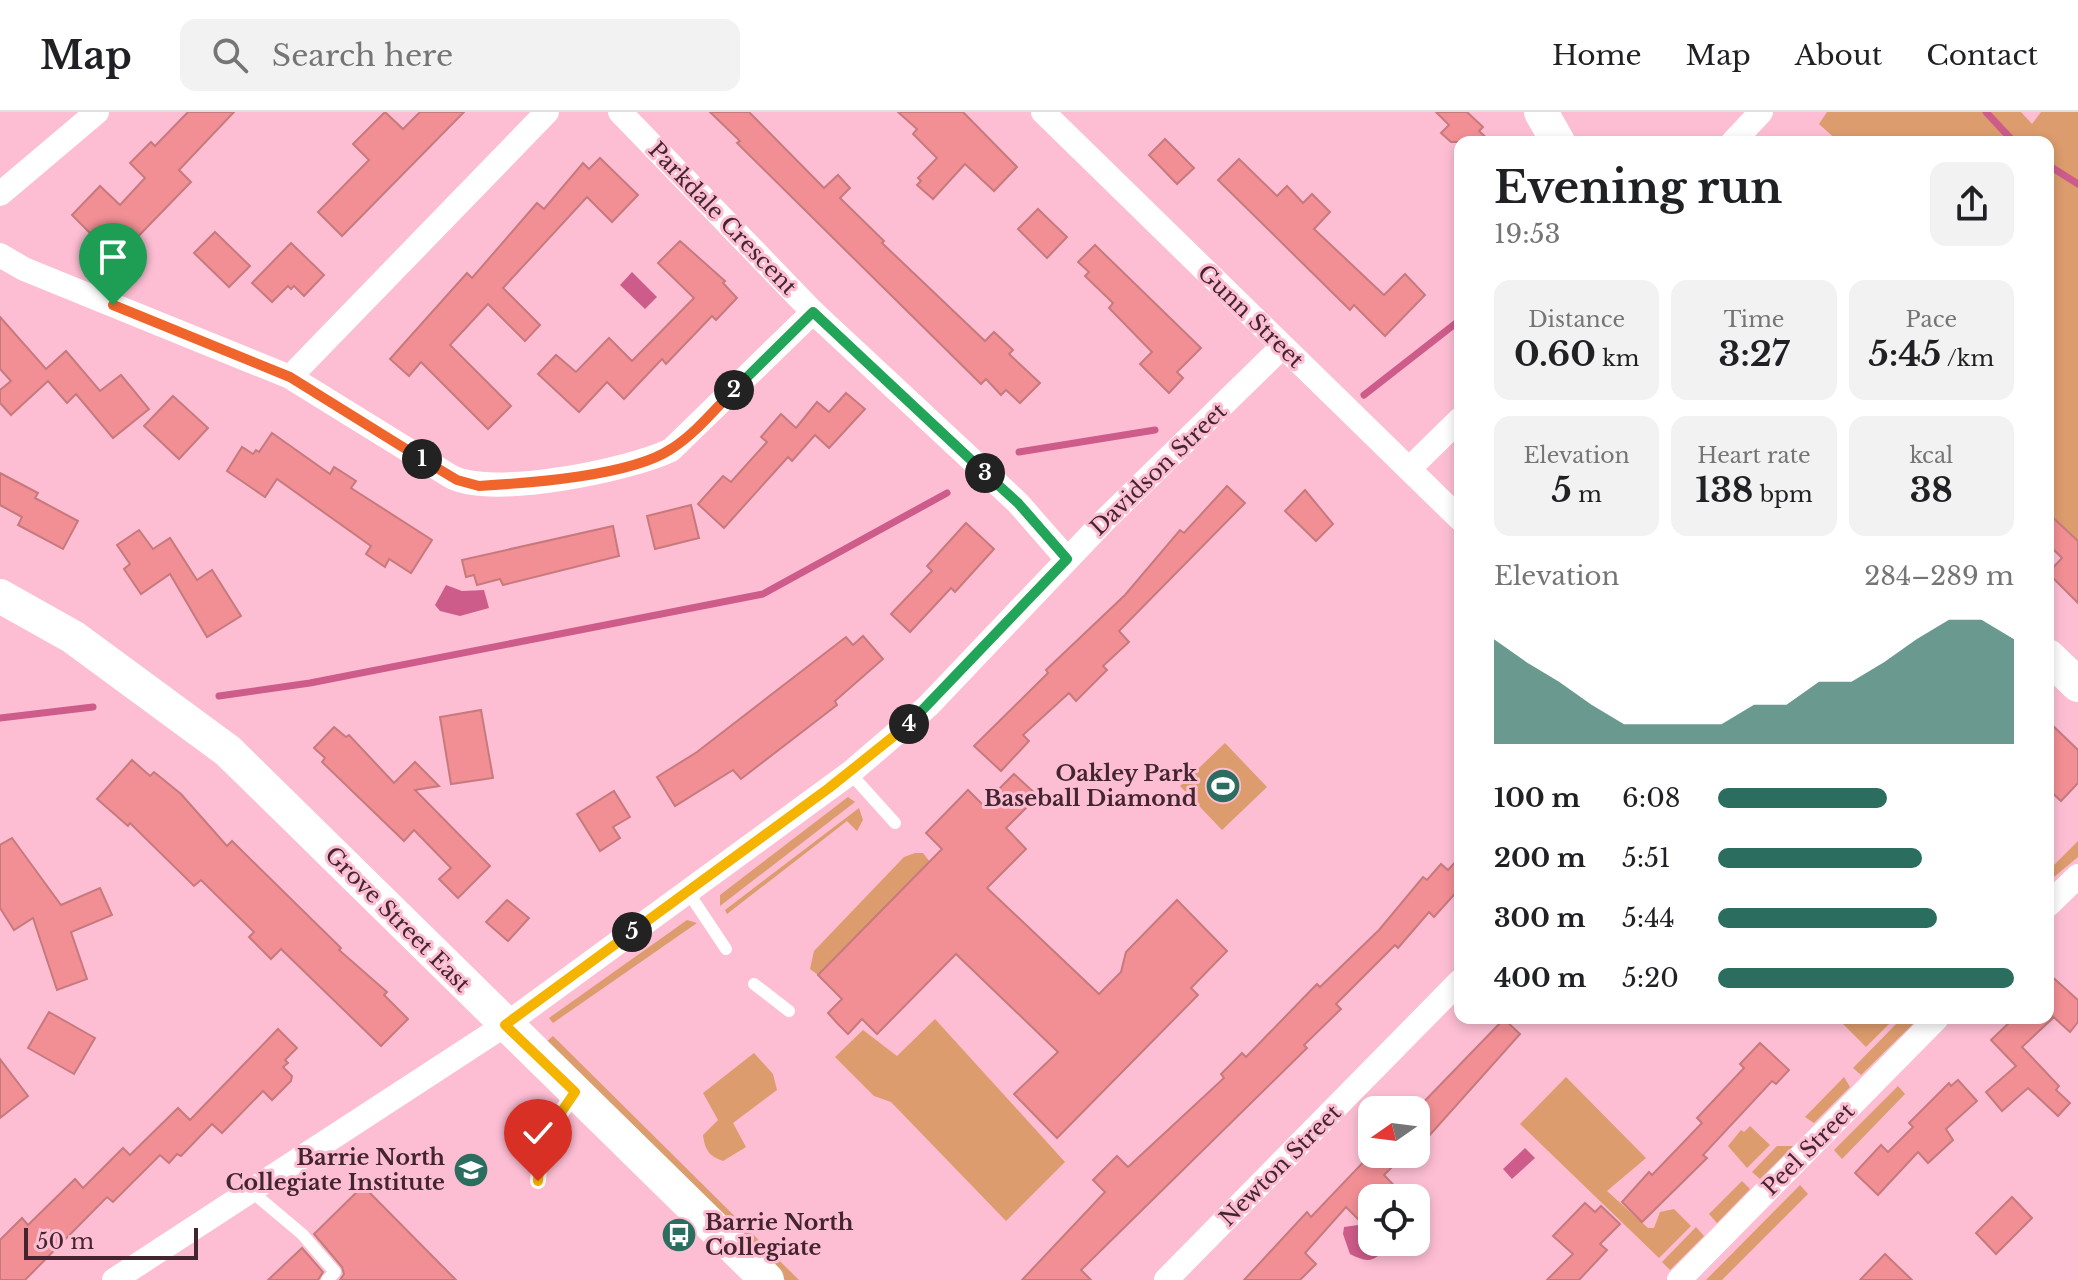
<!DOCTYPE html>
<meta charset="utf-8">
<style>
body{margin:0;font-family:"Libre Baskerville",serif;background:#f2f2f2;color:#202124;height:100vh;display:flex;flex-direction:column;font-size:30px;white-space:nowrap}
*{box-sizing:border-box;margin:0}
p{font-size:26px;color:#757577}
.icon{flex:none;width:44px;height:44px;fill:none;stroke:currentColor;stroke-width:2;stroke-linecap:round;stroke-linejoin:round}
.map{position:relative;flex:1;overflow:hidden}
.details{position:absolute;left:1454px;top:24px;width:600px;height:888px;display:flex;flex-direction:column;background:#fff;border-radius:16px;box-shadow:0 4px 12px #0003}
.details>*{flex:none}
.needle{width:52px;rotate:256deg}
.controls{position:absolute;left:1358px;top:984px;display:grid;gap:16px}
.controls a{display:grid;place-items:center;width:72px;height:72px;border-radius:16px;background:#fff;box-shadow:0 4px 12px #0003;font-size:40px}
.scale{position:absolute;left:24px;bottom:20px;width:174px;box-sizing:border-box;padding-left:8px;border:4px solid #432530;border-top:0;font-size:22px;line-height:28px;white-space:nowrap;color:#432530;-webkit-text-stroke:6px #fdbed3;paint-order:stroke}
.pin{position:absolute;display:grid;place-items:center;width:68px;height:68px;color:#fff;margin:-82px -34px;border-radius:50% 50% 50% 0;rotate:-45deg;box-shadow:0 0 8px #0007}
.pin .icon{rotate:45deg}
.km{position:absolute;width:40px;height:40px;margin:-20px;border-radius:50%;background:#222;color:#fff;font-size:22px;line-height:40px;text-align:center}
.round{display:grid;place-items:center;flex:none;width:84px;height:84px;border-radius:16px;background:#f2f2f2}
.overview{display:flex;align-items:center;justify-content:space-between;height:136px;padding:0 40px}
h1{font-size:44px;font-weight:700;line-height:60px}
.metrics{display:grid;grid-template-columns:repeat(3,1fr);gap:12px;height:136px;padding:8px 40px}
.metrics div{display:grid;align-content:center;border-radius:16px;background:#f2f2f2;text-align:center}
.metrics b{font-size:34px;font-weight:700}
.metrics small{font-size:22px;font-weight:400}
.metrics p{font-size:22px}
.chart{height:224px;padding:16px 40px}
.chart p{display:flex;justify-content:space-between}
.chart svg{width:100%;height:144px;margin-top:8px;fill:#2b6e60;opacity:.7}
ul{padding:0 40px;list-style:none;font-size:26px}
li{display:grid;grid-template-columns:128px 96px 1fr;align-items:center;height:60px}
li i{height:20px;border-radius:10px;background:#2b6e60}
header{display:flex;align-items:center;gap:48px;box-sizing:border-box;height:112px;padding:0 40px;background:#fff;border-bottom:2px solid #e0e0e0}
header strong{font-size:38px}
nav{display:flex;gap:44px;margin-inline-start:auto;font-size:28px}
.search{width:560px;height:72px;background:#f2f2f2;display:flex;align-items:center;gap:20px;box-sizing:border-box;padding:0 28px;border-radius:16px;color:#757577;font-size:30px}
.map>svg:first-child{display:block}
</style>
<header>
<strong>Map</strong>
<div class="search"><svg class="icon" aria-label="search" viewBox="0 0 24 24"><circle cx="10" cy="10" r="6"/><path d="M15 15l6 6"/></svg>Search here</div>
<nav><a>Home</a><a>Map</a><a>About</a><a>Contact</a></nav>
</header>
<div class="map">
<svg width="2078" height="1168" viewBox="0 0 2078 1168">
<rect width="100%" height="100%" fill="#fdbed3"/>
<g fill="#dc9c6d">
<polygon points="1827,0 2021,0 2032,12 2041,0 2078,0 2078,436 2048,408 2048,30 1839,30 1819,12"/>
<polygon points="1225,631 1267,675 1222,718 1180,674"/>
<polygon points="848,685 855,690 720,794 720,783"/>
<polygon points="859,696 863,708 857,719 847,709 727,802 725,798"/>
<polygon points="2078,729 2078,745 2054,765 2048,759"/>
<polygon points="915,741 923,741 930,750 818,863 810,857 814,839 904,745"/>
<polygon points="687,808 697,811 553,911 549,906"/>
<polygon points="1847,906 1895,906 1866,935 1842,911"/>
<polygon points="1902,906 1919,906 1861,963 1853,956"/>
<polygon points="935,907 1065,1050 1006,1109 891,990 874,984 835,945 863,918 897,944"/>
<polygon points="553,924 799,1168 785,1168 546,930"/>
<path d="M754,941L773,962L777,978L733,1011L746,1035L723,1049C709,1044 705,1038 703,1023L718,1008L703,981Z"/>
<polygon points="1566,965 1646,1046 1607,1079 1648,1116 1654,1116 1660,1100 1674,1097 1691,1114 1659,1146 1520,1012"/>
<polygon points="1844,965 1850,975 1814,1011 1805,1005"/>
<polygon points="1898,974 1905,982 1842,1047 1834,1038"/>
<polygon points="1750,1014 1770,1033 1747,1056 1728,1034 1741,1018 1744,1020"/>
<polygon points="1777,1034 1793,1034 1760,1067 1752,1060"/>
<polygon points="1742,1069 1750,1077 1717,1111 1709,1102"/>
<polygon points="1800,1073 1808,1082 1722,1168 1706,1168"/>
<polygon points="1696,1115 1704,1124 1670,1158 1662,1150"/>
</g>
<g fill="#cd5c8a">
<polygon points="632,160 657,185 645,197 620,173"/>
<polygon points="446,473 462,479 484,478 489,496 460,504 440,499 435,493"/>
<polygon points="1525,1036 1535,1046 1512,1067 1503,1057"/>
<path d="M1358,1113L1367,1129L1379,1131V1143C1370,1152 1360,1147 1350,1142L1343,1122L1344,1115Z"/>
</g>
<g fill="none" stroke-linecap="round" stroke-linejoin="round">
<g stroke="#cd5c8a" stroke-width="7">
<polyline points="1986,0 2014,30"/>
<polyline points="2048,53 2078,72"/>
<polyline points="1364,283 1460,208"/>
<polyline points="1019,340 1155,318"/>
<polyline points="219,584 310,571 763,482 947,381"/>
<polyline points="0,606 93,595"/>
</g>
</g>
<g fill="#f28f95" stroke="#c67a7d" stroke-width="2">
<polygon points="188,0 234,0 179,58 191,70 121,142 96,117 91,122 72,103 100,74 120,93 145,66 130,51 151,30 155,34"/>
<polygon points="385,0 403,17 420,0 464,0 342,124 318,100 369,48 353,32"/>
<polygon points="710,0 749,0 824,76 838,63 850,76 840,86 884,129 882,131 985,229 994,220 1013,238 1009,242 1040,271 1020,291 1006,278 1001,283 986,267 981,272 737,31 740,29"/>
<polygon points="898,0 963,0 1017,55 994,79 965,52 933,87 917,73 921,69 918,66 937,46 913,22 917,17"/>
<polygon points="1436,0 1467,0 1483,15 1479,19 1491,30 1451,30 1441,21 1449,13"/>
<polygon points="1165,27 1194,56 1177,72 1149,43"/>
<polygon points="600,46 638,83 612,110 587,85 503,176 540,213 525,229 488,192 450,233 511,294 488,317 421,250 409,264 390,247 467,161 472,166 537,91 544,97 583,51 589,57"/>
<polygon points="1239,47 1277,84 1287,74 1303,91 1312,82 1330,100 1314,117 1384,183 1405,162 1425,183 1385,224 1354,193 1350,198 1218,68"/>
<polygon points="1038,97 1067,125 1047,146 1018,117"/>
<polygon points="215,120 250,154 229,175 194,141"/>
<polygon points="680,129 725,169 723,171 737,186 716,208 712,204 666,252 662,247 624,287 607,270 579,300 538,262 556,243 576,260 609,226 632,249 694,186 658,151"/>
<polygon points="291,131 324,163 304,184 294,174 291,177 288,174 272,190 252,171"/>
<polygon points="1095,133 1201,236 1177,260 1183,266 1169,281 1140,252 1152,240 1109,196 1113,191 1085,164 1089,160 1078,150"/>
<polygon points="0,205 46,257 66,239 100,279 121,263 149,297 113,326 76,282 67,291 48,269 11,303 0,291 0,278 11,269 0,257"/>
<polygon points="846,281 865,297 829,336 815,323 792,349 788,345 724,416 698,392 723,364 731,370 767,330 761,325 781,302 796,316 817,290 829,300"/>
<polygon points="173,284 208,316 179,347 144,314"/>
<polygon points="272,321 330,362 334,355 356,369 351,376 432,428 411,461 389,447 385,455 366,442 371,434 277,367 265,385 227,359 242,335 253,342 256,338 259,340"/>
<polygon points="0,361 38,381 35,386 78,409 63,437 18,413 22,405 0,393"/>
<polygon points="1227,374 1245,391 1119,519 1129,530 1103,554 1107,558 1076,589 1069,581 1023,623 1029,629 1001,659 974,634 1048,561 1046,558 1125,483 1180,418 1184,421"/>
<polygon points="1305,378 1333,412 1316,429 1285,399"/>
<polygon points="691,393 699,426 655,437 647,404"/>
<polygon points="2048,401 2078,429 2078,491 2048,461 2062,446 2048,432"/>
<polygon points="966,411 994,437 955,480 951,476 910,520 891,502 932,459 927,454"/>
<polygon points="613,414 619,444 503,473 500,467 477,473 474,463 466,465 462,448"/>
<polygon points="139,418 153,437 170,426 197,468 212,458 241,504 207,525 170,462 141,482 124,457 130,452 117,433"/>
<polygon points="863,524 883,547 835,589 837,593 741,667 733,658 675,694 657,665 697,640 846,525 853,533"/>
<polygon points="481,598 493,666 451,672 440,605"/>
<polygon points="2048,609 2078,638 2078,671 2061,689 2048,677"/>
<polygon points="334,615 346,625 349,623 394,671 415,650 439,674 415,678 490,754 458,786 439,767 451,756 414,718 404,729 322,650 325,646 314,636"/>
<polygon points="132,648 150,664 154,660 181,682 227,734 232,729 341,836 339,838 387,880 384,883 408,907 381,934 281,837 271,847 249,825 254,820 201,768 194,774 130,711 128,714 97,687"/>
<polygon points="1014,662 1038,684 1006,716 1026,737 987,776 1099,882 1121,860 1126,840 1177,788 1227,839 1191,876 1198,883 1057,1026 1014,982 1058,940 956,842 877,922 862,907 848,922 837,911 828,901 842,887 818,863 942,737 926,721 968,678 983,693"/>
<polygon points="614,679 630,705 613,715 620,726 600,739 577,702"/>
<polygon points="12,726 61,793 100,776 112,803 71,820 87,867 57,878 33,806 14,818 0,796 0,733"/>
<polygon points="1460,745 1460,776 1434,805 1429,800 1398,836 1395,833 1336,892 1341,897 1304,933 1307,936 1081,1158 1091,1168 1022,1168 1105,1080 1093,1068 1117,1044 1128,1055 1224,966 1221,962 1242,941 1246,945 1317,872 1320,875 1379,818 1423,765 1427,768 1441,752 1448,758"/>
<polygon points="507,788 529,806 508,829 486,810"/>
<polygon points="2048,861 2078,888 2078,910 2070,920 2048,900"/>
<polygon points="49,900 95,926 74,962 28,936"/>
<polygon points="2014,906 2053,906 2022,935 2059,974 2056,978 2070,991 2058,1004 2028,976 2002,999 1986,980 2016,954 1991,928"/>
<polygon points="1504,907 1520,922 1429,1024 1426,1020 1416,1030 1416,998"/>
<polygon points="278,917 297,936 285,948 288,951 283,955 292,964 291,969 272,988 263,979 222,1021 212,1012 181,1044 177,1042 169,1051 160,1043 113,1090 107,1085 25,1168 0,1168 0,1128 22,1106 28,1113 75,1067 83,1076 123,1036 130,1043 178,996 190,1008"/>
<polygon points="1760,931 1789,958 1776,972 1772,969 1703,1043 1707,1046 1642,1110 1622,1090 1649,1060 1652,1063 1702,1011 1697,1006 1744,956 1740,952"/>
<polygon points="0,947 28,984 0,1006"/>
<polygon points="1958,968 1977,989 1946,1017 1953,1028 1928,1051 1918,1040 1878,1083 1855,1061 1881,1033 1888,1040 1913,1015 1909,1011 1949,971 1951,974"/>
<polygon points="1372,1041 1405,1042 1384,1063 1406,1086 1372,1086 1372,1103 1363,1112 1346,1095 1305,1141 1316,1152 1300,1168 1244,1168 1307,1100 1311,1105"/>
<polygon points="363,1074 456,1168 340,1168 344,1162 342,1155 314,1122"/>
<polygon points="2012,1085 2032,1106 1996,1142 1976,1121"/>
<polygon points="1585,1091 1595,1100 1601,1094 1620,1112 1600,1132 1607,1138 1579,1168 1547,1168 1573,1142 1553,1124"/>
<polygon points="302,1136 323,1160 318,1168 268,1168"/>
<polygon points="1885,1142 1912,1168 1860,1168"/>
</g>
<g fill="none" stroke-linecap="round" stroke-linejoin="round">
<g stroke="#fff" stroke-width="12">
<polyline points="850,661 895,711"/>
<polyline points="688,780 726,837"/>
<polyline points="754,872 789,899"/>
<polyline points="538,1069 541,1030 573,983"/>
<polyline points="251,1079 302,1122 335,1160 327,1168"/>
</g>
<g stroke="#fff" stroke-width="24">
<polyline points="620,0 813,200 1018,391 1067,447"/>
<polyline points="1043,0 1460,407"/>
<polyline points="1733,30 1761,0"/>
<polyline points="0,82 97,0"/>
<path d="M0,143L24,157L290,265L450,364C490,387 630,358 671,338L813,200"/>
<polyline points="290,265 547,0"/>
<polyline points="1409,357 1460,307"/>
<polyline points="2048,793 2078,764"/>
<polyline points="114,1168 505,913 850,661 928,594 1106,407 1282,235"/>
<polyline points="1166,1168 1460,869"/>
<polyline points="1679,1168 1937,906"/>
</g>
<g stroke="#fff" stroke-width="34">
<polyline points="1541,0 1558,30"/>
<polyline points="0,484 73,525 228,639 767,1168"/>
<polyline points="2048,544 2078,573"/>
</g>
</g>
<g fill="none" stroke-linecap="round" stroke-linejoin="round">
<defs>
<polyline id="split-1" points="113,193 290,265 422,347"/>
<path id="split-2" d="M422,347L457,368L479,374C529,371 631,364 671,337C695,322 714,298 734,278"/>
<polyline id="split-3" points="734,278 813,200 985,361"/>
<polyline id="split-4" points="909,612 1067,447 1018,391 985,361"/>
<polyline id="split-5" points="632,820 829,676 909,612"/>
<polyline id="split-6" points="538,1069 541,1030 575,980 505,913 632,820"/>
</defs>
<use href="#split-1" stroke="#fff" stroke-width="16"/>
<use href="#split-2" stroke="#fff" stroke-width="16"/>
<use href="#split-3" stroke="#fff" stroke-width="16"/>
<use href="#split-4" stroke="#fff" stroke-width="16"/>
<use href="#split-5" stroke="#fff" stroke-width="16"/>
<use href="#split-6" stroke="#fff" stroke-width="16"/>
<use href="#split-1" stroke="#f0652b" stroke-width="10"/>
<use href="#split-2" stroke="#f0652b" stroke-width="10"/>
<use href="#split-3" stroke="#22a559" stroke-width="10"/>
<use href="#split-4" stroke="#22a559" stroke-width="10"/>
<use href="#split-5" stroke="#f5b400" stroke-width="10"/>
<use href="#split-6" stroke="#f5b400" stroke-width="10"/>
</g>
<defs>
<symbol id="stadium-disc" viewBox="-11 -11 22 22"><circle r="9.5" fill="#2b6e60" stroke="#fdbed3"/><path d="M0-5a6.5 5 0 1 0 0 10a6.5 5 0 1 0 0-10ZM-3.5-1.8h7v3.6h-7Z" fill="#fff"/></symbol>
<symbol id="school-disc" viewBox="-11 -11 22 22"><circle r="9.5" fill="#2b6e60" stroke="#fdbed3"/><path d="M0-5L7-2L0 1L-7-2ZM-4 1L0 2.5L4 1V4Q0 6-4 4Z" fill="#fff"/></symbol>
<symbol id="bus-disc" viewBox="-11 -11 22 22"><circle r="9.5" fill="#2b6e60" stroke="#fdbed3"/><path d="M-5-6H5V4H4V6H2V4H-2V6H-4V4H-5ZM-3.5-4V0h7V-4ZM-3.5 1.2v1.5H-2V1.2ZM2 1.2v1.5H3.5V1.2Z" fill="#fff"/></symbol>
</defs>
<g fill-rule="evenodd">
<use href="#stadium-disc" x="1203" y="654" width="40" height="40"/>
<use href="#school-disc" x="451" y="1038" width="40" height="40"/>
<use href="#bus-disc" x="659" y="1103" width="40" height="40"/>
</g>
<g text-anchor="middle" stroke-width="6" stroke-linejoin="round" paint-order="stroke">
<g font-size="22" fill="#432530" stroke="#fdbed3">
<text transform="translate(723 106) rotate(46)" y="8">Parkdale Crescent</text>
<text transform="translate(1251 204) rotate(44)" y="8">Gunn Street</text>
<text transform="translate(1158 357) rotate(-44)" y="8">Davidson Street</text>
<text transform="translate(398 807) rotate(45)" y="8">Grove Street East</text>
<text transform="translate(1808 1037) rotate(-45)" y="8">Peel Street</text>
<text transform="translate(1280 1053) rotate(-45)" y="8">Newton Street</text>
</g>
<g font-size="22" font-weight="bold" fill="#432530" stroke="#fdbed3" text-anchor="end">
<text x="1197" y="669">Oakley Park<tspan x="1197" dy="25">Baseball Diamond</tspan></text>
<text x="445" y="1053">Barrie North<tspan x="445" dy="25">Collegiate Institute</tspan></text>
<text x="705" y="1118" text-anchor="start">Barrie North<tspan x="705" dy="25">Collegiate</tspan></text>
</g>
</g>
</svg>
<div class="controls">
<a><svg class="needle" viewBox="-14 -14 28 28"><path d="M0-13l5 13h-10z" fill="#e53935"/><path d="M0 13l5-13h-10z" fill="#757577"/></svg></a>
<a><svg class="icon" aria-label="locate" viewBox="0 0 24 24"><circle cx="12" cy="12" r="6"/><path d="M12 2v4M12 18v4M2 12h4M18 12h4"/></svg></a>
</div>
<div class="scale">50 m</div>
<div class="pin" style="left:113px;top:193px;background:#1e9e55"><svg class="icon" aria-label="arrive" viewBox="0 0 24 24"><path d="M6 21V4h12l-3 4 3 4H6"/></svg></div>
<div class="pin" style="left:538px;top:1069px;background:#d93025"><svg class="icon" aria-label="check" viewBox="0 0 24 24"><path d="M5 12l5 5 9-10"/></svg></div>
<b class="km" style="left:422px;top:347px">1</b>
<b class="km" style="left:734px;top:278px">2</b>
<b class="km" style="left:985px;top:361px">3</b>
<b class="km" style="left:909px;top:612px">4</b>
<b class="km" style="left:632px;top:820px">5</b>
<section class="details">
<div class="overview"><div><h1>Evening run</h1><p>19:53</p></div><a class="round"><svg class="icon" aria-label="share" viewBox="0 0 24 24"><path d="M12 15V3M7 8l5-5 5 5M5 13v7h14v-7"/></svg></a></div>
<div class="metrics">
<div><p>Distance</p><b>0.60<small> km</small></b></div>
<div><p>Time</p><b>3:27</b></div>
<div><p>Pace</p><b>5:45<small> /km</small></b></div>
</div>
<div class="metrics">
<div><p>Elevation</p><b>5<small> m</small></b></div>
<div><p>Heart rate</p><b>138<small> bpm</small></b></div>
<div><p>kcal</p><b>38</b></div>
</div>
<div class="chart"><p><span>Elevation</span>284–289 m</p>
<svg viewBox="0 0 160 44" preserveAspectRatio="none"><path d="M0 44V12L10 19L20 25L30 32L40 38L50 38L60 38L70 38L80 32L90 32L100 25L110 25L120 19L130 12L140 6L150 6L160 12V44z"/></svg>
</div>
<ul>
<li><b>100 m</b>6:08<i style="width:57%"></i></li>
<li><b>200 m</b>5:51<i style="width:69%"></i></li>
<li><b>300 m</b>5:44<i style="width:74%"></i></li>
<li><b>400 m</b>5:20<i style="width:100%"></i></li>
</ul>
</section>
</div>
